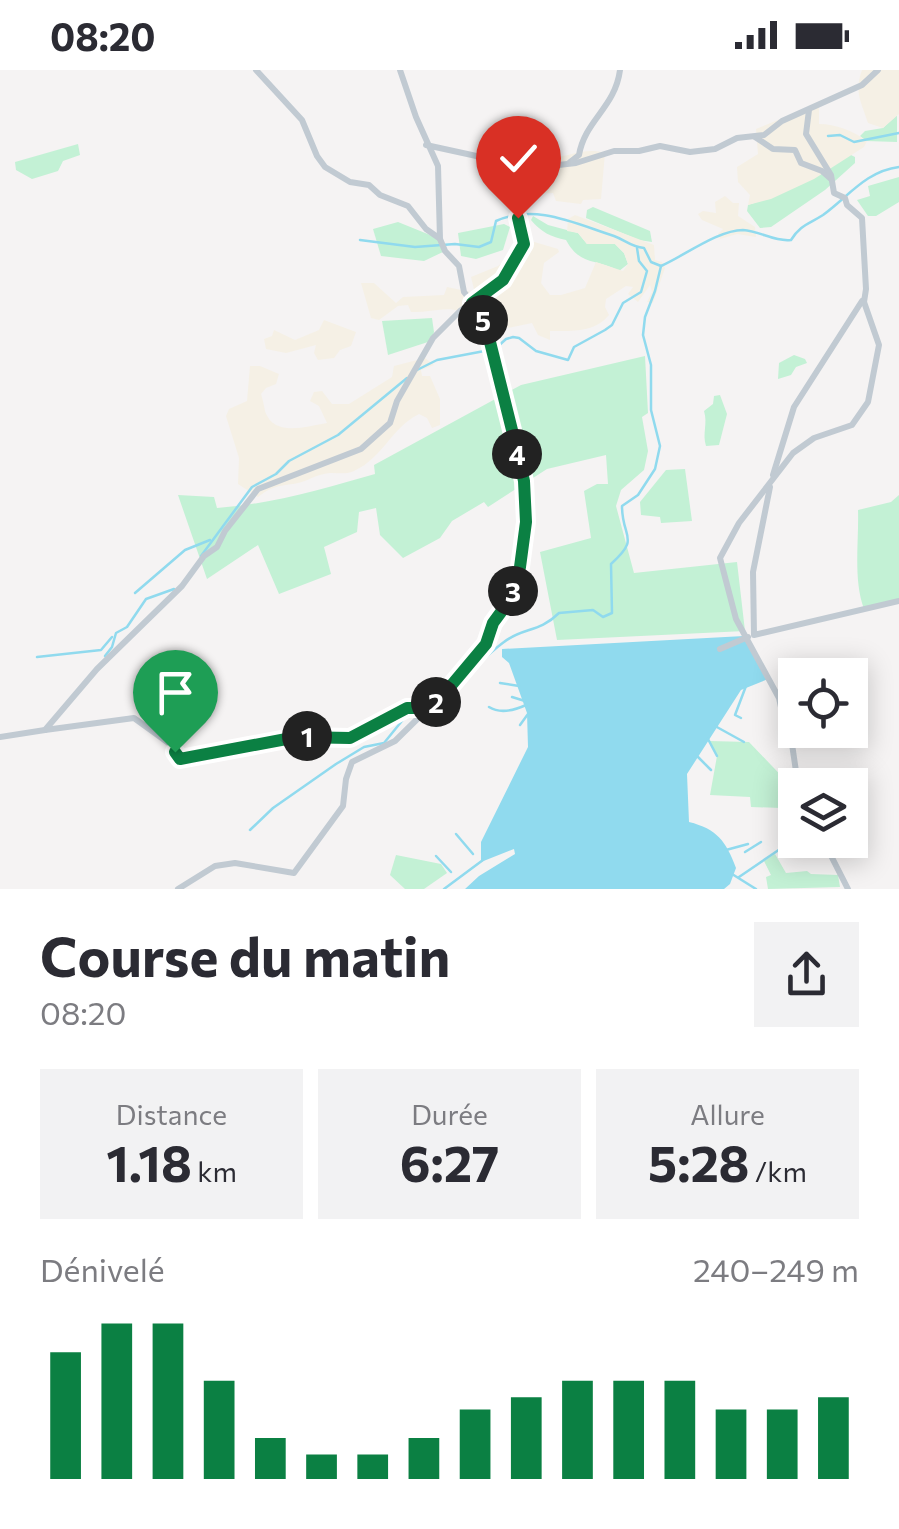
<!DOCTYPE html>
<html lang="fr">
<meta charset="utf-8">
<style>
body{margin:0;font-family:Commissioner,sans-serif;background:#f2f2f3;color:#2b2b33;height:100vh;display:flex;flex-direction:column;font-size:38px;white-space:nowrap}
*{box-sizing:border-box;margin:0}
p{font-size:32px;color:#7c7c81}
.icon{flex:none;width:55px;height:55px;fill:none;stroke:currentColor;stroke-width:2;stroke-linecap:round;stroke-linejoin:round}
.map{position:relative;height:819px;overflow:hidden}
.panel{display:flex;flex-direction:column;background:#fff;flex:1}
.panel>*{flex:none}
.fabs{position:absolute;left:778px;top:588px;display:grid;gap:20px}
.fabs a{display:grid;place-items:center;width:90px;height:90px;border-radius:0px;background:#fff;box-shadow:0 5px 25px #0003;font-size:50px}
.pin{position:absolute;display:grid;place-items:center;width:85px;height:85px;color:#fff;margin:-102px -42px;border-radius:50% 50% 50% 0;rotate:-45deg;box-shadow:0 0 10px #0007}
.pin .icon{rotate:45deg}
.km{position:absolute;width:50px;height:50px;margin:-25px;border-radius:50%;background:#222;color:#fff;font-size:28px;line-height:50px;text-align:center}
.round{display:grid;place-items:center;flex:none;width:105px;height:105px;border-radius:0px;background:#f2f2f3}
.overview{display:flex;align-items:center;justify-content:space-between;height:170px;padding:0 40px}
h1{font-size:55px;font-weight:700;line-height:75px}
.figures{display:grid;grid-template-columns:repeat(3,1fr);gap:15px;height:170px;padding:10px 40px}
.figures div{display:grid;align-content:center;border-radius:0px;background:#f2f2f3;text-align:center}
.figures b{font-size:50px;font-weight:700}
.figures small{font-size:28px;font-weight:400}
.figures p{font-size:28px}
.chart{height:280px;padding:20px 40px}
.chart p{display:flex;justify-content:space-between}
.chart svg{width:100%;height:180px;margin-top:10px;stroke:#0b8043;stroke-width:6}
.status{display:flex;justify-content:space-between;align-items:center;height:70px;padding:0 50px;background:#fff;direction:ltr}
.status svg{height:28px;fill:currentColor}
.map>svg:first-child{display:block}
</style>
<div class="status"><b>08:20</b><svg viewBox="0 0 49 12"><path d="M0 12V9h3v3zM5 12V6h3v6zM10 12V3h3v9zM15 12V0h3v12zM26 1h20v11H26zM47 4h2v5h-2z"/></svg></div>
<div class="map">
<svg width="899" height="819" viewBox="0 0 899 819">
<rect width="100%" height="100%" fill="#f5f3f3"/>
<g fill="#c3f1d5">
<polygon points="897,45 897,72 866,71 860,66 865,61 883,58"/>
<polygon points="78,74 80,85 63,91 58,101 32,109 16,100 15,92"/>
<path d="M849,84L855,87V93L825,120L771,157L760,158L747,141L748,135C784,123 819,108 849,84Z"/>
<polygon points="899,107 899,132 876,146 868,146 857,130 870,126 868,116"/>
<polygon points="593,137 650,161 652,172 639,170 586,148 587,140"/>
<path d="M533,146L548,155L578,163L587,174H615L624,183L628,194L619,201C595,188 580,196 566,170C551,167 541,162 531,150Z"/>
<polygon points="398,152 440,169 445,181 424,191 381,186 373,159"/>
<polygon points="504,154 510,157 503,180 476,189 461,186 458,163"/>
<polygon points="432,248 434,262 431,271 388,285 382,251"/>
<polygon points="794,285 805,289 807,293 796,297 791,305 778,309 779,293"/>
<path d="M645,286L648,343L642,347L648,381L644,400L621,420L616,436L634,503L737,492L745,561L557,570L540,482L591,468L584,421L597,414H608L606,385L547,399L488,437L484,432L452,451L440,468L403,488L380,465L376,438L359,442L357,462L324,477L331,504L279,524L258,475L207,509L178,425L214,427L217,438C272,434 323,419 375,404L374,395L521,315Z"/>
<path d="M720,325L727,344L719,375L706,376C702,363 708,354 704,341L713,334L714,326Z"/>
<polygon points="685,399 692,451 661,453 660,447 641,445 640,432 666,400"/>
<path d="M899,425V531L864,539C853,509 859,472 858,440L891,432Z"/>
<polygon points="709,671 749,672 795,720 780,726 781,738 751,737 750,727 710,725 717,686"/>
<polygon points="775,784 786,803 807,801 811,804 838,805 840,817 768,819 766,807 771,805 764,791"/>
<polygon points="396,785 441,794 447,803 424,819 405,819 390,805"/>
</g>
<g fill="#f5f0e5">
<path d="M862,0H899V44L883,58L868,53C861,31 854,22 862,0Z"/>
<path d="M819,33V54C835,54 854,61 867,71L864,77L814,109L771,129L748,135L750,125L738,112L737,97L758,84L756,59Z"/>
<path d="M536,73H544L551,88C570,86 586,77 605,83L601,129L583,130L581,134L556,131L553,123L537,124L530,112L523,88L531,84L532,75Z"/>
<polygon points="725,126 733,133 739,133 738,146 755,157 756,167 737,164 720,169 718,164 723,159 702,150 698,144 703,141 716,143 715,132"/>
<path d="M575,145L654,175L655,190L662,192L665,198L653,233L647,232L652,222L650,215L638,232L628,224L633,217L626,216L606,229L605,237L609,245C594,263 572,261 550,261V270L538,265L532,253L508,258L495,237L491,238L493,248H482L472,233L460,241C444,236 428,243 411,242L408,235L398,236L379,250L371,248L361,213H374L396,233L403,227L444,225L447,217L471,222L474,219L471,207L498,196L531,171L558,179L559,182L544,193L541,213L550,225H561L585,218L596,192L623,201L628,194L624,183L615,174H587L578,163L567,161L568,149Z"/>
<polygon points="324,250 356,262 351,276 340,280 334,288 318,290 314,283 316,275 286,283 266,279 264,269 272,266 274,260 295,270 319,260"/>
<path d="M425,288L434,295L421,300L422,306H430L440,329V355L432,358L427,348L419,344C391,358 383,388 354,401C342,406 335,401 324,404C313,406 304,413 293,414C277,416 271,417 258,427L238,414L239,388L226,346L229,339L247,331L250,296H260L279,304L276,314L266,318L261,324C263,330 264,336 265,341C274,368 307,356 327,353L319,336L310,331L314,322L322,321L332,334H349L392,307L394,296Z"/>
</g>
<path fill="#90daee" d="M744,566L768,609L741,620L687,704L689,752C717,759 726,771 736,798L730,814L724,819H465L479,806L515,784L514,779L481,792V772L528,677L527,643L509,593L502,587V579Z"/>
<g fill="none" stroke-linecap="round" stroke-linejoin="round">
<g stroke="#90daee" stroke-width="2.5">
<polyline points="828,66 840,65 854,72 899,63"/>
<path d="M360,170L415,177L455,174L479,177L491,172L496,151C535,133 576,154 614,166C625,170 631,177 644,178L651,192L661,196C684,186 718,160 743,160C760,161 775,172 791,170C800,155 809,154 823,145C848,127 866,101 899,97"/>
<polyline points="417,300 437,290 495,279 506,269 513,267 519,268 536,281 568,290 574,277 605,260 612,255 623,233 641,222 647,201 639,191 637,178"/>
<polyline points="201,486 252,417 276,404 289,391 338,365 407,308"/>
<polyline points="135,523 185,480 210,470"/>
<polyline points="105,586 112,577 116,563 127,557 146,529 174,519"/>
<polyline points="37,587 101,580 112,567"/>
<path d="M465,603C480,594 490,582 504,572C523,557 539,563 559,543L593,540L603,547L612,543L611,494C641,467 622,469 622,436L638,425L655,399L660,376L651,340V295L643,265L645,247L655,221L661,196"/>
<polyline points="500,613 519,616"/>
<polyline points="512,627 525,631"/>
<polyline points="416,636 454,609"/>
<path d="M489,637C500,644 515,640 526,635"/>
<polyline points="741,648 735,645 746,616"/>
<polyline points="520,655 528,644"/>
<polyline points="715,656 744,672"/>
<polyline points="708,669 717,686"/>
<polyline points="698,687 711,700"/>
<polyline points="250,760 273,738 336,694 364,677 384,673 410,641"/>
<polyline points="456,764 473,784"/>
<polyline points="726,780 748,774"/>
<polyline points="745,782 761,772"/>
<polyline points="436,786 451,802"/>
<polyline points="732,804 756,819"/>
<polyline points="739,807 789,773"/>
<polyline points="444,819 483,790"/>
</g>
<g stroke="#c1cad2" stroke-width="6">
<polyline points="256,0 302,50 317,86 325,97 350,112 369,115 380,125 408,136 426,159 439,168"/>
<polyline points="755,67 773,79 795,80 801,93 822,101 831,109"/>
<polyline points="426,75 481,87 518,85 541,97 576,93 614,81 639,81 660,76 690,82 715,79 737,68 764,65 782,51 862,15 878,0"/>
<path d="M570,92L579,85C585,50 615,38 620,0"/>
<polyline points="773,405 794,337 862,231"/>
<polyline points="770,417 753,502 754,565 899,531"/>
<polyline points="720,579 748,567"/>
<polyline points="45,660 134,648 170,674 180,689 297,667 350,667 407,638 426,638"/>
<polyline points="0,667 45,660 97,599 182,516 204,486 217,477 225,461 258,419 361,379 390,353 397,331 433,268 460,241 499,214 516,188 524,167 514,141 530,112 552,97"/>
<polyline points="798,715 792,674 786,661 779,628 736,549 720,488 739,453 793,383 814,368 852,355 868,332 879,275 864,232 866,219 862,148 847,135 845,128 834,123 831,105 806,64 809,40"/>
<polyline points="823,770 848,819"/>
<polyline points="178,819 215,796 235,793 294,803 343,736 346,709 352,692 395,671 462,605 468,591 487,571 493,553 512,527 521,497 526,452 523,411 487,260 475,236 464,222 459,196 445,181 440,169 438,96 416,47 400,0"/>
</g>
</g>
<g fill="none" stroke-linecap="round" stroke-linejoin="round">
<defs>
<polyline id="route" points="175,682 180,689 297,667 350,668 407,638 427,638 439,630 486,574 493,553 512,527 520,497 526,452 524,411 515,372 487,260 472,233 503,210 524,174 518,148"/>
</defs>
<use href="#route" stroke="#fff" stroke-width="20"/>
<use href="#route" stroke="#0b8043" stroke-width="12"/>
</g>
</svg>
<div class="fabs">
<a><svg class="icon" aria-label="locate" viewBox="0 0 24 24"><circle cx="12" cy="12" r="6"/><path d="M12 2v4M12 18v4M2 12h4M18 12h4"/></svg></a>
<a><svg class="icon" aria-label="layers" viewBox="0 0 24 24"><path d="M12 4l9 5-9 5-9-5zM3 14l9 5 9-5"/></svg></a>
</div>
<div class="pin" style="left:175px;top:682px;background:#1e9e55"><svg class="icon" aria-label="arrive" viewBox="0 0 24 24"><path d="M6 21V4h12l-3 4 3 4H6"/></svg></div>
<div class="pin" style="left:518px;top:148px;background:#d93025"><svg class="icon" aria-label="check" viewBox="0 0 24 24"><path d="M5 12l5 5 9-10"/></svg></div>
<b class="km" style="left:307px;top:666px">1</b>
<b class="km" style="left:436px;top:632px">2</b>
<b class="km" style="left:513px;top:521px">3</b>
<b class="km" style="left:517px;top:384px">4</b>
<b class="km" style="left:483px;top:250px">5</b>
</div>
<section class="panel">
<div class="overview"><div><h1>Course du matin</h1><p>08:20</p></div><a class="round"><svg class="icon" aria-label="share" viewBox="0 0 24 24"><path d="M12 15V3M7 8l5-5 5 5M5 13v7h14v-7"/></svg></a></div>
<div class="figures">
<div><p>Distance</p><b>1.18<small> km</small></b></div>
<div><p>Durée</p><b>6:27</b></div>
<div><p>Allure</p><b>5:28<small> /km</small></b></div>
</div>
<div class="chart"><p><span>Dénivelé</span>240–249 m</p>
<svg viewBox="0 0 160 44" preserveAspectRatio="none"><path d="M5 44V13M15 44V6M25 44V6M35 44V20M45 44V34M55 44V38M65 44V38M75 44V34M85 44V27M95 44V24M105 44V20M115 44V20M125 44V20M135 44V27M145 44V27M155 44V24"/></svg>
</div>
</section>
